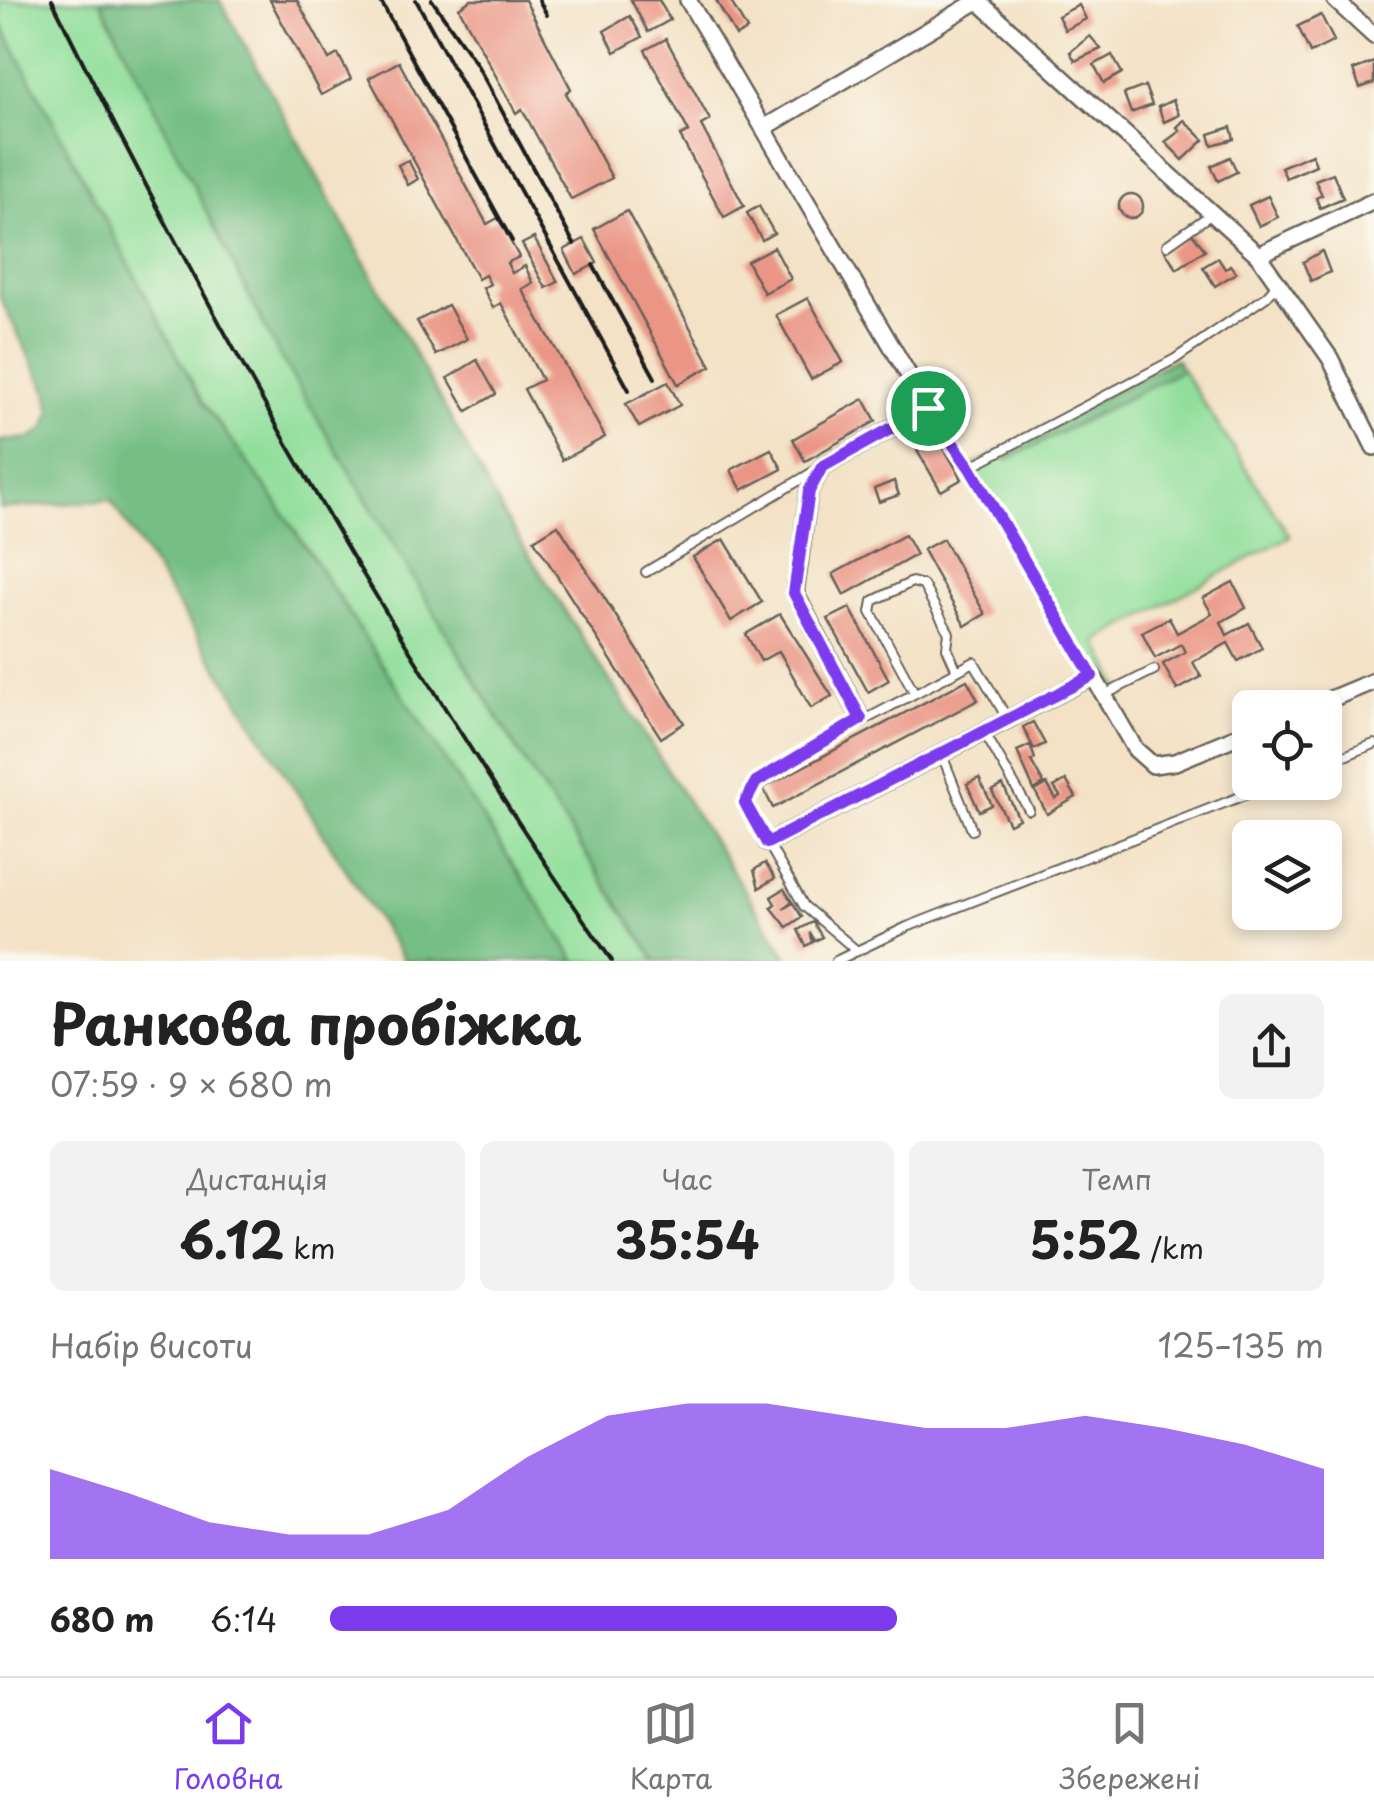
<!DOCTYPE html>
<html lang="uk">
<meta charset="utf-8">
<style>
body{margin:0;font-family:"Playpen Sans",sans-serif;background:#f2f2f2;color:#222;height:100vh;display:flex;flex-direction:column;font-size:38px;white-space:nowrap}
*{box-sizing:border-box;margin:0}
p{font-size:32px;color:#767676}
.icon{flex:none;width:55px;height:55px;fill:none;stroke:currentColor;stroke-width:2;stroke-linecap:round;stroke-linejoin:round}
.map{position:relative;height:961px;overflow:hidden}
.sheet{display:flex;flex-direction:column;background:#fff;flex:1}
.sheet>*{flex:none}
.controls{position:absolute;left:1232px;top:690px;display:grid;gap:20px}
.controls a{display:grid;place-items:center;width:110px;height:110px;border-radius:15px;background:#fff;box-shadow:0 5px 15px #0003;font-size:50px}
.pin{position:absolute;display:grid;place-items:center;width:85px;height:85px;color:#fff;margin:-42px;border:5px solid #fff;border-radius:50%;box-shadow:0 2px 10px #0007}
.round{display:grid;place-items:center;flex:none;width:105px;height:105px;border-radius:15px;background:#f2f2f2}
.headline{display:flex;align-items:center;justify-content:space-between;height:170px;padding:0 50px}
h1{font-size:55px;font-weight:700;line-height:75px}
.stats{display:grid;grid-template-columns:repeat(3,1fr);gap:15px;height:170px;padding:10px 50px}
.stats div{display:grid;align-content:center;border-radius:15px;background:#f2f2f2;text-align:center}
.stats b{font-size:50px;font-weight:700}
.stats small{font-size:28px;font-weight:400}
.stats p{font-size:28px}
.chart{height:280px;padding:20px 50px}
.chart p{display:flex;justify-content:space-between}
.chart svg{width:100%;height:180px;margin-top:10px;fill:#7c3aed;opacity:.7}
ul{padding:0 50px;list-style:none;font-size:32px}
li{display:grid;grid-template-columns:160px 120px 1fr;align-items:center;height:75px}
li i{height:25px;border-radius:12px;background:#7c3aed}
.tab-bar{display:flex;justify-content:space-around;align-items:center;height:140px;border-top:2px solid #e0e0e0;background:#fff;font-size:28px;color:#767676}
.tab-bar a{display:grid;justify-items:center;gap:5px}
.tab-bar .selected{color:#7c3aed}
.map>svg:first-child{display:block}
</style>
<div class="map">
<svg width="1374" height="961" viewBox="0 0 1374 961">
<rect width="100%" height="100%" fill="#fbf7ec"/>
<filter id="ink" filterUnits="userSpaceOnUse"><feTurbulence type="fractalNoise" baseFrequency=".01" numOctaves="2"/><feDisplacementMap in="SourceGraphic" scale="20" xChannelSelector="R" yChannelSelector="G"/><feConvolveMatrix kernelMatrix="1 2 1 2 8 2 1 2 1" color-interpolation-filters="sRGB"/></filter>
<filter id="wash" filterUnits="userSpaceOnUse"><feTurbulence type="fractalNoise" baseFrequency=".0048" numOctaves="4" result="noise"/><feDisplacementMap in="SourceGraphic" scale="40" xChannelSelector="R" yChannelSelector="G"/><feGaussianBlur stdDeviation="2.25" result="paint"/><feColorMatrix in="noise" values="0 0 0 0 0 0 0 0 0 0 0 0 0 0 0 0 0 1.4 0 .05"/><feComposite in="paint" operator="in"/></filter>
<g filter="url(#wash)">
<rect width="100%" height="100%" fill="#f3e2c6"/>
<g fill="#92df9c" stroke="#577e5c" stroke-width="2.5">
<polygon points="0,0 100,0 278,353 520,755 656,961 576,961 275,500 202,401 0,22"/>
<polygon points="1175,359 1290,536 1097,641 1119,687 1104,695 970,467"/>
</g>
<g fill="#75be84" stroke="#486d50" stroke-width="2.5">
<polygon points="100,0 220,0 506,519 790,961 656,961 520,755 278,353"/>
<polygon points="0,22 202,401 275,500 576,961 404,961 111,500 0,509 0,441 31,438 45,428 51,413 48,394 0,298"/>
<polygon points="1175,359 1182,370 1007,460 1001,450"/>
</g>
<g id="blocks">
<g fill="#ea9585">
<polygon points="270,0 297,0 329,59 338,54 351,79 321,95"/>
<polygon points="471,0 525,0 571,89 566,93 612,178 571,199 522,109 516,113 459,8"/>
<polygon points="631,0 659,0 670,20 648,32"/>
<polygon points="716,0 730,0 747,30 736,36"/>
<polygon points="1079,5 1086,19 1065,30 1058,16"/>
<polygon points="1321,15 1334,41 1310,53 1298,26"/>
<polygon points="630,16 642,37 615,52 604,31"/>
<polygon points="1090,36 1101,49 1075,61 1070,52"/>
<polygon points="666,39 710,120 701,125 744,206 724,217 680,136 689,132 645,50"/>
<polygon points="1112,55 1122,73 1104,83 1094,65"/>
<polygon points="399,62 487,224 498,218 519,257 507,263 512,273 525,266 533,283 522,289 605,437 562,460 524,389 542,380 501,303 493,308 483,288 490,284 485,275 478,279 369,78"/>
<polygon points="1374,62 1374,83 1360,88 1353,70"/>
<polygon points="1145,86 1152,105 1131,113 1124,94"/>
<polygon points="1173,100 1179,115 1164,122 1158,107"/>
<polygon points="1184,120 1204,140 1183,160 1165,142 1180,131 1177,127"/>
<polygon points="1231,127 1234,139 1212,145 1209,134"/>
<polygon points="1312,154 1316,165 1286,178 1281,167"/>
<polygon points="1230,157 1237,172 1218,181 1211,166"/>
<polygon points="408,160 418,179 408,185 398,165"/>
<polygon points="1333,173 1343,198 1320,208 1316,198 1322,195 1315,180"/>
<circle cx="1131" cy="206" r="12"/>
<polygon points="1268,196 1278,217 1259,226 1249,205"/>
<polygon points="759,206 774,233 762,240 747,213"/>
<polygon points="627,211 711,366 678,384 594,229"/>
<polygon points="1192,233 1205,250 1177,269 1165,251"/>
<polygon points="534,238 558,282 546,288 522,244"/>
<polygon points="584,239 597,263 576,274 564,250"/>
<polygon points="774,247 791,279 764,293 747,261"/>
<polygon points="1322,251 1330,272 1311,281 1303,262"/>
<polygon points="1218,258 1225,269 1230,265 1236,273 1215,286 1203,267"/>
<polygon points="808,298 843,362 811,379 776,315"/>
<polygon points="448,305 467,339 436,355 417,321"/>
<polygon points="477,360 496,394 467,411 448,378"/>
<polygon points="668,382 680,405 639,427 626,404"/>
<polygon points="864,399 876,421 805,461 793,439"/>
<polygon points="938,438 962,479 941,491 917,450"/>
<polygon points="771,449 782,469 742,490 731,470"/>
<polygon points="894,481 899,495 879,502 874,489"/>
<polygon points="558,525 684,723 661,738 534,540"/>
<polygon points="905,535 916,555 844,595 833,574"/>
<polygon points="724,539 762,602 731,621 693,557"/>
<polygon points="943,539 985,614 965,626 923,550"/>
<polygon points="1233,582 1246,608 1221,622 1227,635 1249,623 1262,648 1238,661 1228,643 1193,662 1201,677 1177,690 1163,664 1185,652 1181,644 1155,658 1142,632 1169,618 1177,633 1212,614 1203,598"/>
<polygon points="850,608 889,680 868,692 828,619"/>
<polygon points="780,614 832,696 811,708 779,651 761,661 746,634"/>
<polygon points="967,680 978,700 773,808 763,788"/>
<polygon points="1033,722 1045,744 1034,749 1023,727"/>
<polygon points="1030,745 1035,759 1031,761 1044,784 1034,790 1017,751"/>
<polygon points="979,778 992,805 979,811 967,784"/>
<polygon points="1066,780 1076,797 1047,814 1035,791 1047,784 1056,799 1060,796 1054,787"/>
<polygon points="1003,785 1019,819 1009,824 992,791"/>
<polygon points="765,863 775,878 759,888 754,870"/>
<polygon points="784,889 792,902 783,909 793,903 802,917 787,927 771,907 775,904 771,897"/>
<polygon points="813,922 822,937 815,941 810,932 813,942 806,946 798,930"/>
</g>
</g>
</g>
<g filter="url(#ink)">
<use href="#blocks" fill-opacity="0" stroke="#676158" stroke-width="2.5"/>
<g fill="none" stroke-linecap="round" stroke-linejoin="round">
<defs>
<g id="service">
<polyline points="1167,245 1213,213"/>
<polyline points="928,408 970,467 1093,676"/>
<polyline points="970,467 1175,359 1266,297 1278,283"/>
<polyline points="646,572 818,469"/>
<polyline points="914,692 871,612 873,601 912,582 923,585 949,633 947,648 957,671"/>
<polyline points="1104,695 1154,670"/>
<polyline points="983,730 1029,810"/>
<polyline points="942,755 972,830"/>
<polyline points="1325,764 1374,744"/>
<polyline points="857,951 804,906 745,803 756,782 778,766 974,662 1007,718"/>
<polyline points="836,961 907,927 1278,782"/>
</g>
<g id="minor">
<polyline points="688,0 928,408 822,467 809,491 795,593 861,719"/>
<polyline points="977,0 1258,255 1330,358 1374,447"/>
<polyline points="1335,0 1374,36"/>
<polyline points="764,128 979,0"/>
<polyline points="1258,255 1374,201"/>
<polyline points="1309,708 1374,681"/>
<polyline points="767,843 1093,676 1135,749 1153,765 1175,762 1250,731"/>
</g>
</defs>
<use href="#service" stroke="#676158" stroke-width="12"/>
<use href="#minor" stroke="#676158" stroke-width="20"/>
<use href="#service" stroke="#fff" stroke-width="8"/>
<use href="#minor" stroke="#fff" stroke-width="15"/>
<g stroke="#1c1c1c" stroke-width="4">
<path d="M52,0C216,333 400,656 612,961"/>
<polyline points="380,0 512,241"/>
<polyline points="416,0 629,390"/>
<polyline points="432,0 476,63 574,244"/>
<polyline points="539,0 547,15"/>
<polyline points="593,265 655,378"/>
</g>
</g>
</g>
<g fill="none" stroke-linecap="round" stroke-linejoin="round" filter="url(#ink)">
<defs>
<polygon id="route" points="928,408 970,468 1092,676 767,843 745,803 756,782 861,719 794,593 809,491 822,467"/>
</defs>
<use href="#route" stroke="#fff" stroke-width="20"/>
<use href="#route" stroke="#7c3aed" stroke-width="12"/>
</g>
</svg>
<div class="controls">
<a><svg class="icon" aria-label="locate" viewBox="0 0 24 24"><circle cx="12" cy="12" r="6"/><path d="M12 2v4M12 18v4M2 12h4M18 12h4"/></svg></a>
<a><svg class="icon" aria-label="layers" viewBox="0 0 24 24"><path d="M12 4l9 5-9 5-9-5zM3 14l9 5 9-5"/></svg></a>
</div>
<div class="pin" style="left:928px;top:408px;background:#1e9e55"><svg class="icon" aria-label="arrive" viewBox="0 0 24 24"><path d="M6 21V4h12l-3 4 3 4H6"/></svg></div>
</div>
<section class="sheet">
<div class="headline"><div><h1>Ранкова пробіжка</h1><p>07:59 · 9 × 680 m</p></div><a class="round"><svg class="icon" aria-label="share" viewBox="0 0 24 24"><path d="M12 15V3M7 8l5-5 5 5M5 13v7h14v-7"/></svg></a></div>
<div class="stats">
<div><p>Дистанція</p><b>6.12<small> km</small></b></div>
<div><p>Час</p><b>35:54</b></div>
<div><p>Темп</p><b>5:52<small> /km</small></b></div>
</div>
<div class="chart"><p><span>Набір висоти</span>125–135 m</p>
<svg viewBox="0 0 160 44" preserveAspectRatio="none"><path d="M0 44V22L10 28L20 35L30 38L40 38L50 32L60 19L70 9L80 6L90 6L100 9L110 12L120 12L130 9L140 12L150 16L160 22V44z"/></svg>
</div>
<ul>
<li><b>680 m</b>6:14<i style="width:57%"></i></li>
</ul>
</section>
<nav class="tab-bar">
<a class="selected"><svg class="icon" aria-label="home" viewBox="0 0 24 24"><path d="M3 11l9-7 9 7M6 9v11h12V9"/></svg>Головна</a>
<a><svg class="icon" aria-label="map" viewBox="0 0 24 24"><path d="M3 6l6-2 6 2 6-2v14l-6 2-6-2-6 2zM9 4v14M15 6v14"/></svg>Карта</a>
<a><svg class="icon" aria-label="saved" viewBox="0 0 24 24"><path d="M7 4h10v16l-5-4-5 4z"/></svg>Збережені</a>
</nav>
